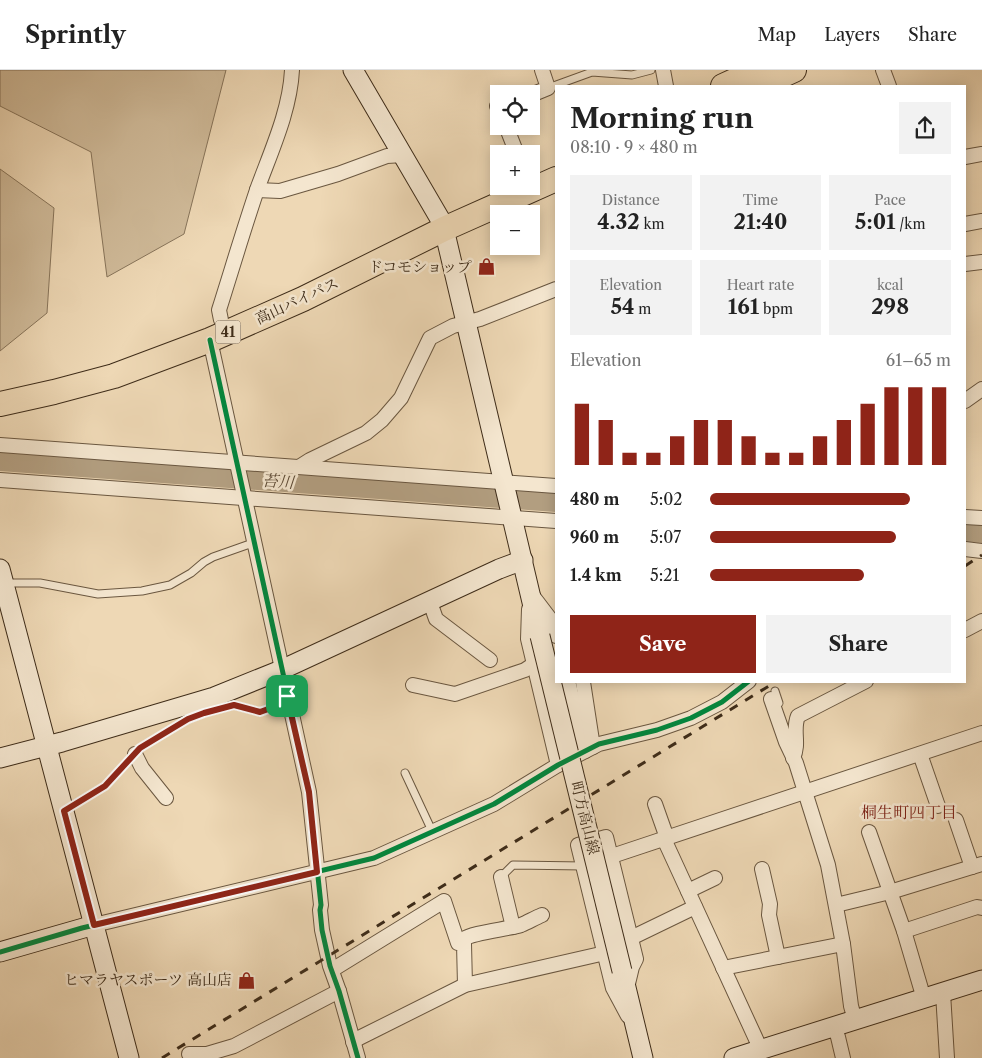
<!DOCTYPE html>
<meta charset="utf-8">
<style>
body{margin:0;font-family:"Libre Caslon Text","Noto Serif JP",serif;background:#f2f2f2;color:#222;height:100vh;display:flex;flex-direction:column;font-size:19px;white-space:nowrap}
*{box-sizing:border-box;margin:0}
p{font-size:16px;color:#767676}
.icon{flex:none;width:28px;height:28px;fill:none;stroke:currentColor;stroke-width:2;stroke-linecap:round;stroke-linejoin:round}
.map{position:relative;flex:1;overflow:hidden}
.panel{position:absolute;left:555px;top:15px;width:411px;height:598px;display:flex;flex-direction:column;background:#fff;border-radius:0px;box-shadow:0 2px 12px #0003}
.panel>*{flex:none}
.controls{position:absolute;left:490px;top:15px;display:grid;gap:10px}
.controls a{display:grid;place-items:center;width:50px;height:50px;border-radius:0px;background:#fff;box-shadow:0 2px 12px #0003;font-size:25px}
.pin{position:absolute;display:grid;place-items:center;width:42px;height:42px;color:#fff;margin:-21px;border-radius:10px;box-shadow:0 2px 8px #0006}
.round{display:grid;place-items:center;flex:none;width:52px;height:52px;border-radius:0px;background:#f2f2f2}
.head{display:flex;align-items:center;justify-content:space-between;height:85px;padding:0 15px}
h1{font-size:28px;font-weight:700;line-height:38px}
.metrics{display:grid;grid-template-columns:repeat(3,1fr);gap:8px;height:85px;padding:5px 15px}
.metrics div{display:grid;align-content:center;border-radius:0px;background:#f2f2f2;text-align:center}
.metrics b{font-size:21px;font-weight:700}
.metrics small{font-size:14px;font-weight:400}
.metrics p{font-size:14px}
.chart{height:140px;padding:10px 15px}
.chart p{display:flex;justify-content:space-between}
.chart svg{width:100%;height:90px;margin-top:5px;stroke:#8f2418;stroke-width:6}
.action{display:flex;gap:10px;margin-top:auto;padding:10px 15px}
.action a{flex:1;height:58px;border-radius:0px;background:#8f2418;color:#fff;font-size:20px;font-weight:700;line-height:58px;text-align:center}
.action a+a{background:#f2f2f2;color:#222}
ul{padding:0 15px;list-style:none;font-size:16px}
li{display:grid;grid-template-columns:80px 60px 1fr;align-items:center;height:38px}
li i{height:12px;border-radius:6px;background:#8f2418}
header{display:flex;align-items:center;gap:30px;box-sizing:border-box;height:70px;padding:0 25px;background:#fff;border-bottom:1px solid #e0e0e0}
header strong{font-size:24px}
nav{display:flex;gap:28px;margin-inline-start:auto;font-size:18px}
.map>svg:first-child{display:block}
</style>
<header>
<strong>Sprintly</strong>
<nav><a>Map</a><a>Layers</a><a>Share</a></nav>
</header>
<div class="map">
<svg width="982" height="988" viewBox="0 0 982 988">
<rect width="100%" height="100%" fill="#eed8b5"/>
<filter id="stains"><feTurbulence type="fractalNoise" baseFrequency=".004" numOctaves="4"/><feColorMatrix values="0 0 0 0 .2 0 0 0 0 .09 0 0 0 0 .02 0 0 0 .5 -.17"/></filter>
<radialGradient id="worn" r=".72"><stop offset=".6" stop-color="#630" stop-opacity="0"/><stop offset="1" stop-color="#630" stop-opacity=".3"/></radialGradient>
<g fill="#d0bb9a" stroke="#87745a">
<polygon points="0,0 226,0 184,164 107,207 91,82 0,36"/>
<polygon points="0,99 54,138 47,243 0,281"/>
</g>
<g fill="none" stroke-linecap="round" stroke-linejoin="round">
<g stroke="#b29e80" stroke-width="20">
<polyline points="0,391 556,432"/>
<polyline points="965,462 982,463"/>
</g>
<defs>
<g id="lane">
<polyline points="548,18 592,2 632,5 651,0"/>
<polyline points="4,513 40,513 98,524 142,521 170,515 191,503 204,492 213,487 247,475 255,474"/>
<polyline points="775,621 779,633"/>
<polyline points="405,703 433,763"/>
<polyline points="65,740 105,716 140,678 188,649 204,643 234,635 260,642 271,638 287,626"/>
<polyline points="501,807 513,795 584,796"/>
</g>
<g id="street">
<polyline points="663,0 666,16"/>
<polyline points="883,0 889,16"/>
<polyline points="531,25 548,18 542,0"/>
<polyline points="499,35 497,36 499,39"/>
<polyline points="506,56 517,84"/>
<polyline points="965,87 982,84"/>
<polyline points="257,120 280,121 338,104 387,86 403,85"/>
<polyline points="965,154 982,151"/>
<polyline points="965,194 982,192"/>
<path d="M221,250L219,240C232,199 244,158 258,117C272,79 290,40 292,0"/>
<polyline points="210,270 309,722 321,835 320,840 322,860 330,896 339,921 358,988"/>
<polyline points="965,331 982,319"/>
<polyline points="0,375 556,416"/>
<polyline points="299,397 310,390 366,363 382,350 401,328 430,268 453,256 480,249 556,219"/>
<polyline points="0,410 556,451"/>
<polyline points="965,447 982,448"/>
<polyline points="965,479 982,481"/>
<polyline points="532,525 551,550 556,566"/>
<polyline points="430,532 436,549 490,590"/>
<polyline points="529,539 528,569 558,695"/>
<polyline points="965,560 982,551"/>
<polyline points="568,611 585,681"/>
<polyline points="583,612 593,677"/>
<polyline points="413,615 455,624 525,600 534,594"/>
<polyline points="771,629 786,672 796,693 828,795 843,874 851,936 855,950"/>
<polyline points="135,684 142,698 166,728"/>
<polyline points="920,684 938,736"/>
<path d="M793,688C800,673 792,660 798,646L866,611"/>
<polyline points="655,734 667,768"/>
<polyline points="956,750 972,797"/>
<polyline points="869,762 904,861 924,929"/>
<polyline points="664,769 761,980"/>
<polyline points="612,786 982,663"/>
<polyline points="762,799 770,834 769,845 778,887"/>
<polyline points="501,807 513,857"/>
<polyline points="688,821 715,808"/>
<polyline points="836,835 890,822 982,794"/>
<polyline points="94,855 374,788 494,734 558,695 599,674 657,660 691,648 722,632 749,611"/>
<polyline points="904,861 977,837 982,838"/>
<polyline points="631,868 695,837"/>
<path d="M464,874V869C471,863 508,859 521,855C528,852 535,848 542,845"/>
<polyline points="723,898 843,874"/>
<polyline points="332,900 444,831 458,873 464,874 465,915"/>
<polyline points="627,918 632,897 636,889 606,767 578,775 613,918 628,946"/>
<polyline points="943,923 947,988"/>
<polyline points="834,957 838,967 843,988"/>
<polyline points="353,972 359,968 465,915 605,883"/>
<polyline points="189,984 207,984 234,976 339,921"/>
</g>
<g id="secondary">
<polyline points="353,0 440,149 444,159 540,566"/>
<polyline points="0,499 129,988"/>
<polyline points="0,688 62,672 214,627 281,600 499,499 523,490"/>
<polyline points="0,882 94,855"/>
<polyline points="622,901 643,988"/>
<polyline points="734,988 982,910"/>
</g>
<g id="highway">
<polyline points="723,16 758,0"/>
<polyline points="759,16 794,0"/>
<polyline points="0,334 54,322 114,306 210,270 303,229 444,159 556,109"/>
</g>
</defs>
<use href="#lane" stroke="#6a5740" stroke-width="9"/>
<use href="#street" stroke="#6a5740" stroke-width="16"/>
<use href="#secondary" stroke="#3e2c19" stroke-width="21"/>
<use href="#highway" stroke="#3e2c19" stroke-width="26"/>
<use href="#lane" stroke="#f4e6cf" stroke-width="7"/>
<use href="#street" stroke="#f4e6cf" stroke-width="14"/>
<use href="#secondary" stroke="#f4e6cf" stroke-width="19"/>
<use href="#highway" stroke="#eed8b5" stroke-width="24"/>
<g stroke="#3e2c19" stroke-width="3" stroke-dasharray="9 9" stroke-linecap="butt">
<polyline points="965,496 982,485"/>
<polyline points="162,988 777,611"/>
</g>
<defs>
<polyline id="secondary-bridge" points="540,566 622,901"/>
</defs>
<use href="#secondary-bridge" stroke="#3e2c19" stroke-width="21" stroke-linecap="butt"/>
<use href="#secondary-bridge" stroke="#f4e6cf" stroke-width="19"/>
<defs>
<g id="cycleway">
<polyline points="210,270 309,722 321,835 320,840 322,860 330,896 339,921 358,988"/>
<polyline points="0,882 82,858 374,788 494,734 558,695 599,674 657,660 691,648 722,632 749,611"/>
</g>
</defs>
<use href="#cycleway" stroke="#f4e6cf" stroke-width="8"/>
<use href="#cycleway" stroke="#00873e" stroke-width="5"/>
</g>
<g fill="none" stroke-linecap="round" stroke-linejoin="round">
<defs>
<polygon id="route" points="287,626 309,722 317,802 94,855 64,741 105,716 140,678 188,649 204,643 234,635 260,642 271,638"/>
</defs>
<use href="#route" stroke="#fff" stroke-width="10"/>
<use href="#route" stroke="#8f2418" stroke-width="6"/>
</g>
<defs>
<symbol id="shop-bare" viewBox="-9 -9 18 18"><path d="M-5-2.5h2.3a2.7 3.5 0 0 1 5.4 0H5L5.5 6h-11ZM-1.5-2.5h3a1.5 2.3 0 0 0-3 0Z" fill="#8f2418" stroke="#f4e6cf" stroke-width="2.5" paint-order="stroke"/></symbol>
</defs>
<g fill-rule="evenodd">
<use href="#shop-bare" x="474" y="184" width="25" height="25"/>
<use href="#shop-bare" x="234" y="898" width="25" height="25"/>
</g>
<g text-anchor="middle" stroke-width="5" stroke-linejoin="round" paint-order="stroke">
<rect fill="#f4e6cf" stroke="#756450" stroke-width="1" x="215.5" y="250.5" width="25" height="23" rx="4"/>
<g font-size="14" font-weight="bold" fill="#3e2c19">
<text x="228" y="267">41</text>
</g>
<g font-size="15" fill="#3e2c19" stroke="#f4e6cf" text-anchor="end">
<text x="472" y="202">ドコモショップ</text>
<text x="232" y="915">ヒマラヤスポーツ 高山店</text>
</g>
<g font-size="15" fill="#3e2c19" stroke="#f4e6cf">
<text transform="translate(297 231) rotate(-25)" y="5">高山バイパス</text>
<text transform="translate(585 748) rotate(76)" y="5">町方高山線</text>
</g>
<g font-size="16" font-style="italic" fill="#5b4833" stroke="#f4e6cf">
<text transform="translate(278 411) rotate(4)" y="6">苔川</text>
</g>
<g font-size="16" fill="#7a1f14" stroke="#f4e6cf">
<text x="909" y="748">桐生町四丁目</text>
</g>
</g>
<rect width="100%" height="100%" filter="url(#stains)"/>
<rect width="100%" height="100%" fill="url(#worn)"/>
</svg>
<div class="controls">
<a><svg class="icon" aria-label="locate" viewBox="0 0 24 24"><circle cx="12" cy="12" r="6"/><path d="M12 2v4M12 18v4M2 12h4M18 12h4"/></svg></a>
<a>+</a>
<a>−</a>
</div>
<div class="pin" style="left:287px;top:626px;background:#1e9e55"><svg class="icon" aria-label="arrive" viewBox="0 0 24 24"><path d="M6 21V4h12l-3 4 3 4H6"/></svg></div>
<section class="panel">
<div class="head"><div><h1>Morning run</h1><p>08:10 · 9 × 480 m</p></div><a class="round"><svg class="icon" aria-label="share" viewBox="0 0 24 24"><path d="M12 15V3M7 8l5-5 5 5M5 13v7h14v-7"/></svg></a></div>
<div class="metrics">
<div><p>Distance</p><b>4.32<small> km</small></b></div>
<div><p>Time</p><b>21:40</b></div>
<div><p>Pace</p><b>5:01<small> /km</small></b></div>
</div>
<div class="metrics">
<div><p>Elevation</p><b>54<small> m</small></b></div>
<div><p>Heart rate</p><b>161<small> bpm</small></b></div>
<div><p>kcal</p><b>298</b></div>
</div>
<div class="chart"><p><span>Elevation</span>61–65 m</p>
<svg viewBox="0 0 160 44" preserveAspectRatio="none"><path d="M5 44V14M15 44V22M25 44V38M35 44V38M45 44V30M55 44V22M65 44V22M75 44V30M85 44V38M95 44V38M105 44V30M115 44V22M125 44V14M135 44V6M145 44V6M155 44V6"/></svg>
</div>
<ul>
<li><b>480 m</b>5:02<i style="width:83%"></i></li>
<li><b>960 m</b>5:07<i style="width:77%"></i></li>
<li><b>1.4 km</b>5:21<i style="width:64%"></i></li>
</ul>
<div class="action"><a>Save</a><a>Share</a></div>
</section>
</div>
